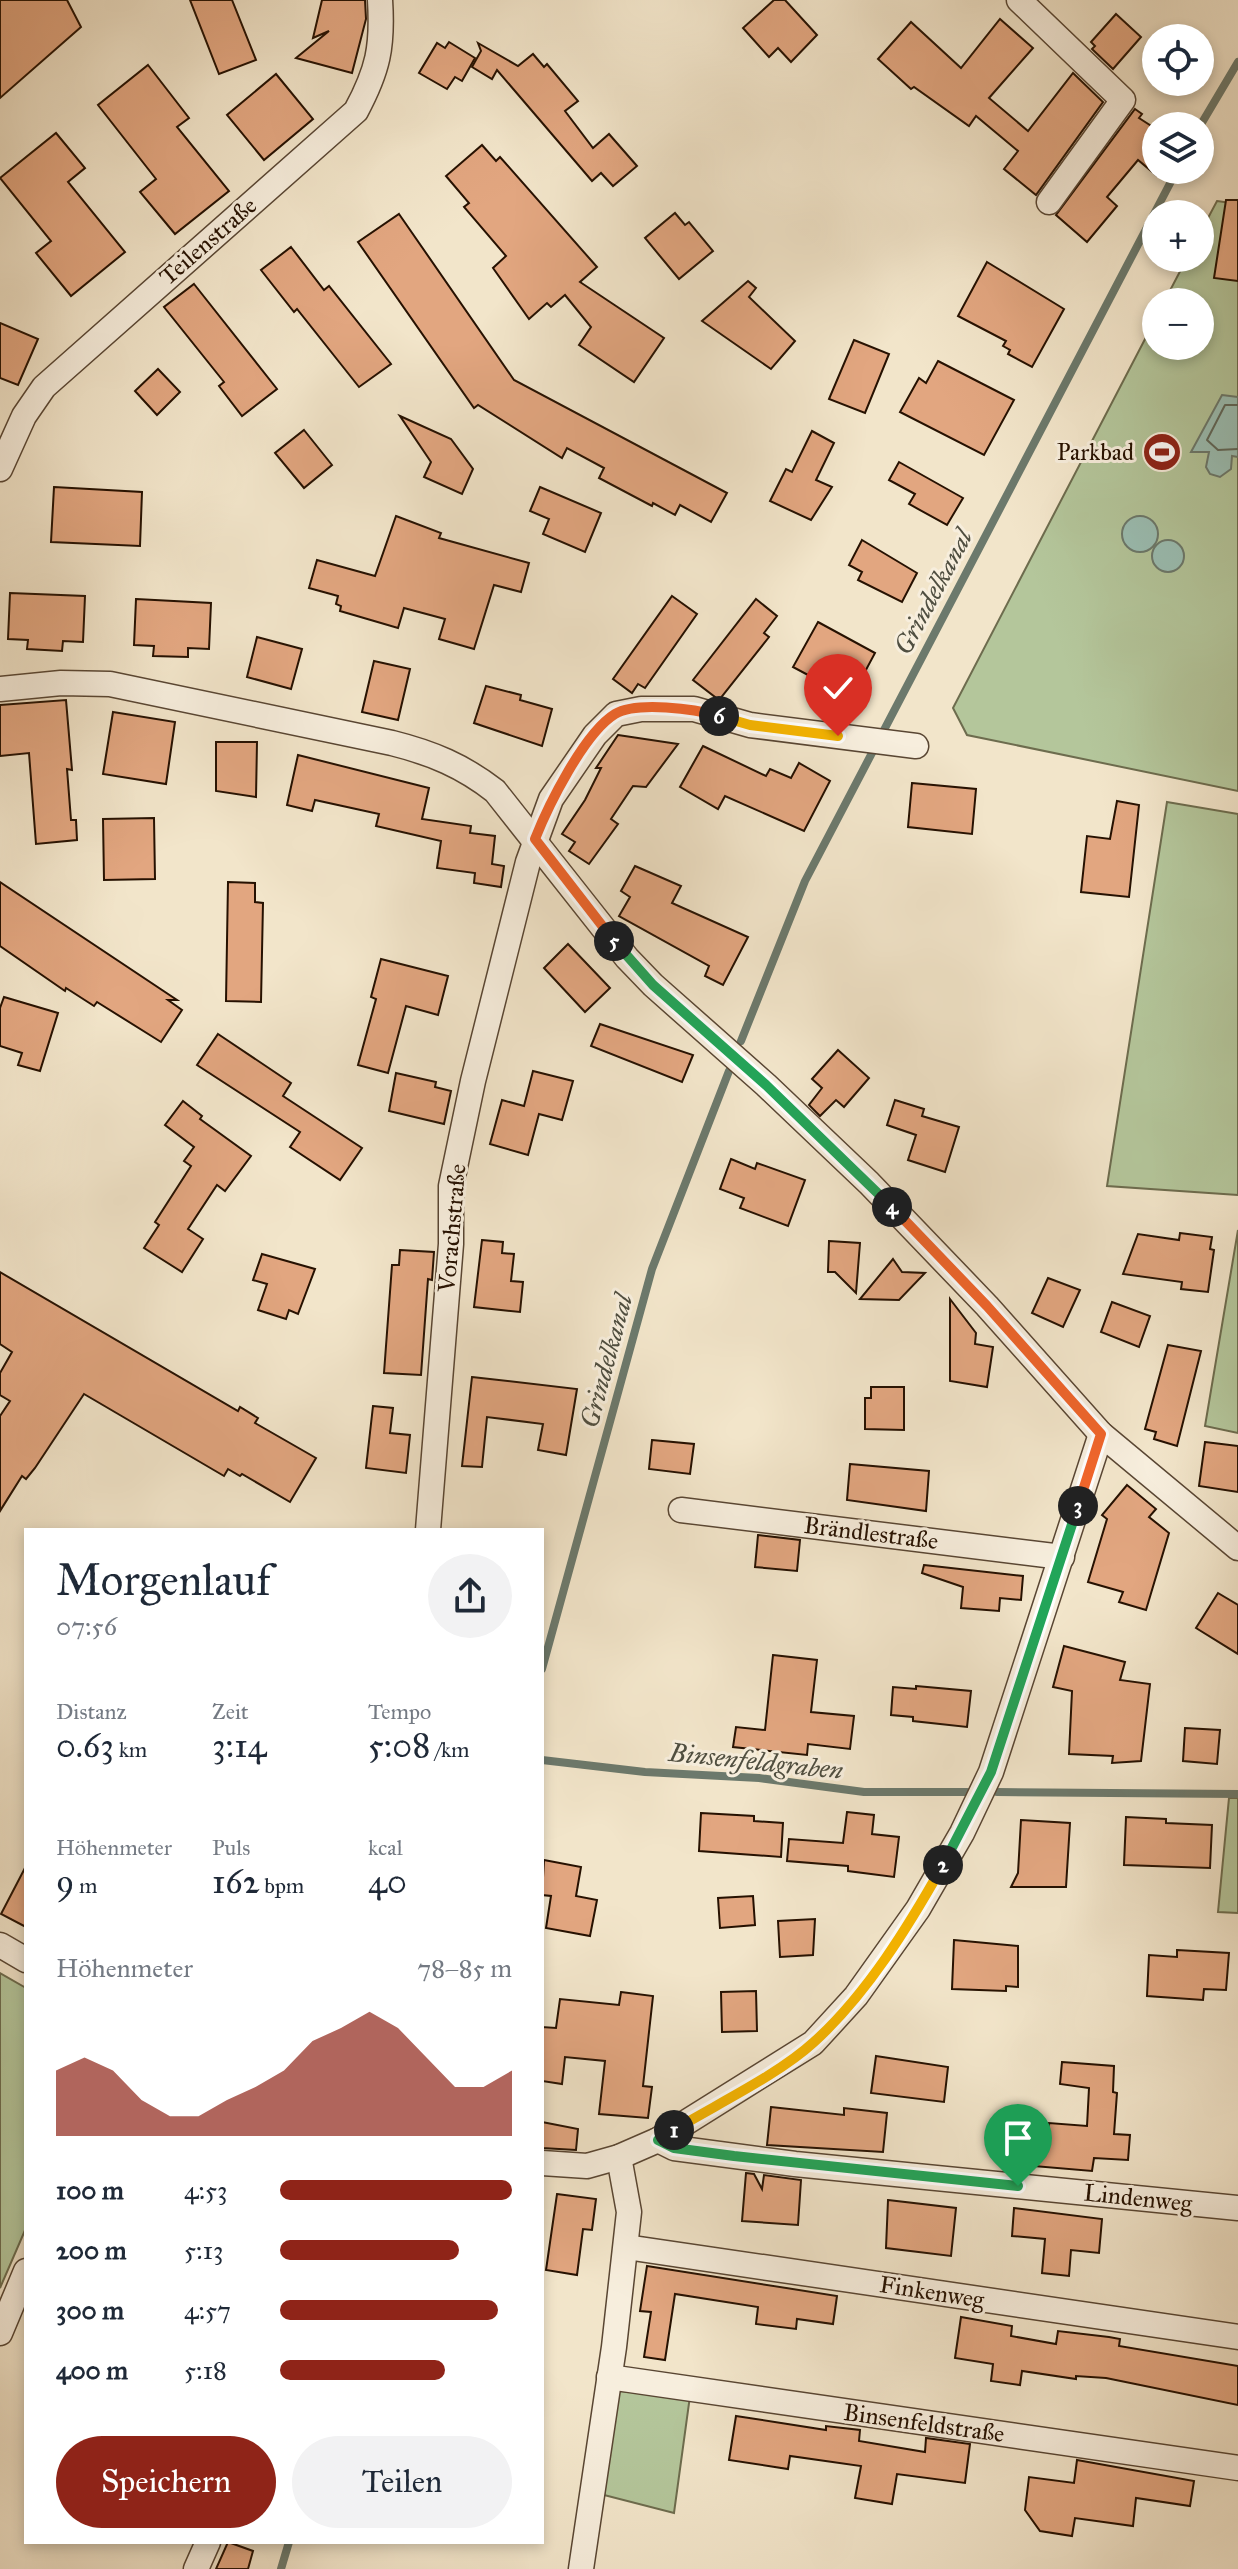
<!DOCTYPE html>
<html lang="de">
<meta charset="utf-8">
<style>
body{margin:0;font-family:"IM FELL Great Primer",serif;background:#f2f2f3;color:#1f2937;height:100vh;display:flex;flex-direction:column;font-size:30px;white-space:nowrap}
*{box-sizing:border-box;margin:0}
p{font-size:26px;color:#747a83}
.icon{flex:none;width:44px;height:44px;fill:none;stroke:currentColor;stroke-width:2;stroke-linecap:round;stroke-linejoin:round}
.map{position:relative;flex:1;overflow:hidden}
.panel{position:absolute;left:24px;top:1528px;width:520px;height:1016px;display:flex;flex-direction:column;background:#fff;border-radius:0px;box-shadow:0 4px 12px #0003}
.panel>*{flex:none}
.buttons{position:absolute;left:1142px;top:24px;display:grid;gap:16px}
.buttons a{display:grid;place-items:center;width:72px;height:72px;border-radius:50%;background:#fff;box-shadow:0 4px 12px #0003;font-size:40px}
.pin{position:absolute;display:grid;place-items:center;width:68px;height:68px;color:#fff;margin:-82px -34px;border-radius:50% 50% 50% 0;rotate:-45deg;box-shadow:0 0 8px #0007}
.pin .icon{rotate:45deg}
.km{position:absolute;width:40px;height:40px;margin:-20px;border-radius:50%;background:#222;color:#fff;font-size:22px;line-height:40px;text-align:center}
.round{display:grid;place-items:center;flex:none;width:84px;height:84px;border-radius:42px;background:#f2f2f3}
.headline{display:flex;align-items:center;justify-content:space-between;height:136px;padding:0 32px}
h1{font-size:44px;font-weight:600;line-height:60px}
.stats{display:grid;grid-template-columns:repeat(3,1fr);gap:12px;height:136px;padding:8px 32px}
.stats div{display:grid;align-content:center}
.stats b{font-size:34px;font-weight:600}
.stats small{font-size:22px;font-weight:400}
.stats p{font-size:22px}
.chart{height:224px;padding:16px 32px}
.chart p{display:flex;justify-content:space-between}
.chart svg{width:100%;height:144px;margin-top:8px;fill:#8f2418;opacity:.7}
.action{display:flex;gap:16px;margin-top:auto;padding:16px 32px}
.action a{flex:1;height:92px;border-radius:48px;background:#8f2418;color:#fff;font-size:32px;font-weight:600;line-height:92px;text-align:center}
.action a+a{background:#f2f2f3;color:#1f2937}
ul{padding:0 32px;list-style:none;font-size:26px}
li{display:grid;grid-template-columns:128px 96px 1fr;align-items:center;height:60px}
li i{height:20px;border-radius:10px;background:#8f2418}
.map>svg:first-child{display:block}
</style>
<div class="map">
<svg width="1238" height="2569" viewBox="0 0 1238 2569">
<rect width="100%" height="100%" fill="#f2e5ca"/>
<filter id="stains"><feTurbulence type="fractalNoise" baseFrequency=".0025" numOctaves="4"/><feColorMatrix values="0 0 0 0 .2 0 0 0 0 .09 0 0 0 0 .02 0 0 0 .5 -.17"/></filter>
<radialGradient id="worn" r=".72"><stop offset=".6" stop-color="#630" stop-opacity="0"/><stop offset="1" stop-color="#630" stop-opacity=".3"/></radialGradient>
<g fill="#b4c69b" stroke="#6d6c4e" stroke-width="2">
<polygon points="1217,201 1238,204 1238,791 967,735 953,708 1156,318 1156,346 1200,346 1200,302 1164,302 1187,258 1200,258 1200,233"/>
<polygon points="1167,802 1238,814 1238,1195 1107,1186"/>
<polygon points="1238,1230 1238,1433 1205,1426"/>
<polygon points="1229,1798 1238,1798 1238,1913 1218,1912"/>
<polygon points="0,1973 26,1988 26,2228 0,2288"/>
<polygon points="619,2391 690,2396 674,2513 604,2495"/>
</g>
<g fill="#9bbfb4" stroke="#6c796c" stroke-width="2">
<polygon points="1222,395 1238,397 1238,457 1232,456 1231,469 1220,477 1210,474 1206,467 1209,452 1191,452"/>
<circle cx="1140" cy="534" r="18"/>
<circle cx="1168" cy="556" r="16"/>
</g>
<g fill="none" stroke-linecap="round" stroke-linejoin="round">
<polyline stroke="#60685a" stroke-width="2" points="1238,405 1225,405 1207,440 1218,450 1238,449"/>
<g stroke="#6c796c" stroke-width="8">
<polyline points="1200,126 1238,62"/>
<polyline points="741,1041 805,881 1177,170"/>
<polyline points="542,1669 652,1269 729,1071"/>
<polyline points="542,1760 645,1772 759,1778 864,1792 967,1792"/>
<polyline points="997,1792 1238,1794"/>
<polyline points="281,2569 289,2542"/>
</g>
</g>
<g fill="#e2a680" stroke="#261101" stroke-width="2">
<polygon points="0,0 67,0 81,27 0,98"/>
<polygon points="190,0 232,0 256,60 219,74"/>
<polygon points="322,0 365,0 366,19 352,73 296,58 329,31 313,38"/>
<polygon points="774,0 785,0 817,35 791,62 778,48 769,57 743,28"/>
<polygon points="1116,14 1141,37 1113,69 1092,49 1095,46 1091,42"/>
<polygon points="1000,19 1033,48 989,98 1028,131 1073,73 1103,102 1036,195 1004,169 1018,151 976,116 969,126 914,87 911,89 878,59 911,22 961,68"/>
<polygon points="449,42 475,58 462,81 455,77 447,89 419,73 437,43 445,48"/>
<polygon points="478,43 518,66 533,54 544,67 547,64 578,101 565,111 593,148 609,134 637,166 613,186 601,173 592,181 497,70 492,79 472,67 481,51"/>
<polygon points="148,65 189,118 177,127 229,191 175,234 140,192 156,179 98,105"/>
<polygon points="276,74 313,119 264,160 227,115"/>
<polygon points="1135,109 1142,114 1139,118 1156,129 1156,175 1138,160 1107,197 1117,206 1087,242 1056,215"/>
<polygon points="56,133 85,168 68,182 125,252 71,296 36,253 51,241 0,178"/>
<polygon points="482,145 496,161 500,157 597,267 580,282 664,338 634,382 579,345 591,327 565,295 551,307 547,303 529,319 493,268 506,256 464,207 469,203 446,176"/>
<polygon points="1226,200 1238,200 1238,281 1214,278"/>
<polygon points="675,213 685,225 689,222 713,251 679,279 645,238"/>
<polygon points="399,214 514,380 727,493 711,522 680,505 675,515 653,503 652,506 599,478 604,468 567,448 562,458 478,405 474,408 358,242"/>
<polygon points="291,247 324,290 329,286 391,364 359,387 297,309 294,312 261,270"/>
<polygon points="987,262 1064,309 1032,367 1008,354 1010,350 1003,346 1006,341 958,316"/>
<polygon points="748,281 756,288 749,297 795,341 771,369 702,321"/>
<polygon points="194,284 277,389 242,416 219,386 224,382 164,307"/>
<polygon points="0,323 38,339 18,385 0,378"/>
<polygon points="854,340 889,354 865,413 829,399"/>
<polygon points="938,361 1014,400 984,455 900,412 919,378 926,383"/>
<polygon points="158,369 180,392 157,415 135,391"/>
<polygon points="400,416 451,439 473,469 462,494 424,477 431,462"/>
<polygon points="304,430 332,465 304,488 275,453"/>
<polygon points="812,431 834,443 816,480 832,487 811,520 770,501 786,469 792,472"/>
<polygon points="899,462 963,498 947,525 909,504 915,494 889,480"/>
<polygon points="54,487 142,492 140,546 51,542"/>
<polygon points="540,487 601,513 585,552 543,534 549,519 530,511"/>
<polygon points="396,516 441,533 439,538 529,563 521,592 494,585 474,649 439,639 445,619 404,608 398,628 340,611 341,606 336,604 338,596 309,588 317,560 375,576"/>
<polygon points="862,540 917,573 902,602 858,580 862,572 849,565"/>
<polygon points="10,593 85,596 83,642 63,641 62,651 27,649 28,640 8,639"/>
<polygon points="672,596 697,614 645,688 638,684 632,693 613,679"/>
<polygon points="136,599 211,603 209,649 188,648 188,657 153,656 154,646 134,645"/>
<polygon points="756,599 777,616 764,633 769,637 719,700 693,680"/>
<polygon points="818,622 875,653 851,698 793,667"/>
<polygon points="257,637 302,649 291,689 247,677"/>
<polygon points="374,661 410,669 398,720 362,712"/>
<polygon points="486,686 521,695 520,700 552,709 542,746 474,723"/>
<polygon points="66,700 72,770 67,769 71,820 76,820 77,840 36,844 29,753 0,756 0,705"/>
<polygon points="113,712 175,722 166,784 103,774"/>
<polygon points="618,735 678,744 646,787 633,786 611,819 618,824 589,864 569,851 575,842 562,834 585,800 601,768 596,768"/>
<polygon points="216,742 257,742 256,797 216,791"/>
<polygon points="703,746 766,776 770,769 791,778 799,763 830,781 804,831 725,796 718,809 680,787"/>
<polygon points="298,755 429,788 422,819 471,826 470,833 495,836 492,864 504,866 501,887 474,883 475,873 437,868 441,841 376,826 379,814 315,800 312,811 287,805"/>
<polygon points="912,783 976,789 972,834 908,827"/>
<polygon points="1117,801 1139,805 1129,897 1081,892 1087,836 1110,839"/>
<polygon points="154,818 155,879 104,880 103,819"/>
<polygon points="635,866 681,886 672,903 748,937 723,985 705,976 709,966 619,916 630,897 621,891"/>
<polygon points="0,882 177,1000 168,1000 182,1010 161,1042 97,1002 94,1006 66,988 65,991 0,946"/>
<polygon points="228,882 255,883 255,902 263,903 261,1002 226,1001"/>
<polygon points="568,944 610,988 585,1012 544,968"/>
<polygon points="381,959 448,976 438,1015 406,1006 388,1073 358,1065 376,999 371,997"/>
<polygon points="4,997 58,1013 40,1071 18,1065 22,1053 0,1046 0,1008"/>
<polygon points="600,1024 693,1055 682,1082 591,1046"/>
<polygon points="218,1034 291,1083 283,1096 362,1148 340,1180 290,1147 300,1132 197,1065"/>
<polygon points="838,1050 869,1078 844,1107 836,1100 820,1116 809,1105 822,1088 812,1079"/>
<polygon points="533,1071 573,1081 562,1120 539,1114 528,1155 490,1144 502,1100 524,1106"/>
<polygon points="396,1073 436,1082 435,1087 451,1091 444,1124 389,1111"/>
<polygon points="895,1100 924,1109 922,1116 959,1127 945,1172 908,1160 916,1135 887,1125"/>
<polygon points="183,1101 202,1116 200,1119 251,1156 225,1191 217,1185 188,1229 203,1239 182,1272 144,1248 159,1225 155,1222 191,1166 184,1161 194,1147 165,1125"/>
<polygon points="731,1159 755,1169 757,1163 805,1180 788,1226 740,1208 744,1198 720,1189"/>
<polygon points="1180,1233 1212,1237 1210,1249 1214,1250 1208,1292 1181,1289 1182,1282 1123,1274 1138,1234 1179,1240"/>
<polygon points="482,1240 503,1242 502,1253 514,1254 511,1281 523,1282 520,1312 474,1307"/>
<polygon points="829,1241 860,1243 856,1293 835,1272 828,1272"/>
<polygon points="400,1250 434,1252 432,1280 428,1279 421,1375 384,1373 392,1265 399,1265"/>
<polygon points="262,1254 315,1269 298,1314 289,1310 286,1319 258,1310 267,1284 253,1280"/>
<polygon points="893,1259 902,1272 925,1273 899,1300 860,1299"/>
<polygon points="0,1272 238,1411 240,1407 258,1418 255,1423 316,1458 290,1502 242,1474 240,1476 228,1469 224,1476 84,1394 35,1468 26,1479 22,1476 0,1511 0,1416 10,1401 0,1395 0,1373 12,1352 0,1344"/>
<polygon points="1048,1278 1080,1290 1063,1327 1032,1313"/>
<polygon points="950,1299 976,1333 975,1344 993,1347 987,1387 950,1381"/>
<polygon points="1112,1302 1150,1316 1139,1347 1101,1332"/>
<polygon points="1168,1345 1201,1351 1177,1446 1154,1439 1156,1432 1145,1429"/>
<polygon points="472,1377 577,1389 566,1455 538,1450 543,1424 487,1417 482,1467 462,1466"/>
<polygon points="871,1387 904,1387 904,1430 865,1429 865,1398 871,1398"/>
<polygon points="373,1406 393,1408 390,1433 410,1435 406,1473 366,1468"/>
<polygon points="652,1440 694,1444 690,1474 649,1469"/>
<polygon points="1205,1442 1238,1446 1238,1492 1199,1486"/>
<polygon points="850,1464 929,1471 926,1511 847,1500"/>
<polygon points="1127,1485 1156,1509 1149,1517 1169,1533 1146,1610 1119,1602 1123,1592 1088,1582 1107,1519 1102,1515"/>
<polygon points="758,1535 800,1540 797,1571 755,1567"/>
<polygon points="924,1565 1023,1576 1021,1600 1000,1598 999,1611 961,1608 963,1587 922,1573"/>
<polygon points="1218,1593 1238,1605 1238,1654 1196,1628"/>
<polygon points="1064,1646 1125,1662 1120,1680 1150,1684 1141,1761 1112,1763 1113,1756 1069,1754 1072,1691 1053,1687"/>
<polygon points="773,1655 817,1660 811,1712 854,1716 850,1749 808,1744 807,1755 733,1747 736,1727 765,1730"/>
<polygon points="916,1686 971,1691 967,1727 913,1721 913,1717 891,1715 893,1687 916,1689"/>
<polygon points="1185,1728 1220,1730 1217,1764 1183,1761"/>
<polygon points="847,1812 874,1815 872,1834 899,1837 894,1877 848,1871 848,1866 787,1861 789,1839 843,1843"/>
<polygon points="701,1813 754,1816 754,1821 783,1823 781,1857 699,1851"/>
<polygon points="1126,1817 1166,1819 1166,1823 1212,1825 1210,1868 1124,1865"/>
<polygon points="1021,1820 1070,1823 1066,1887 1011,1887 1018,1873"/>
<polygon points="544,1860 581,1867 576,1896 597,1900 590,1936 546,1928 551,1896 542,1895"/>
<polygon points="26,1866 26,1927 1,1914"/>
<polygon points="753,1896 755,1925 720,1928 718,1898"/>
<polygon points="815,1919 813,1955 780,1957 778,1921"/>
<polygon points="954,1940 1018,1946 1018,1987 1006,1986 1006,1991 952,1989"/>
<polygon points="1177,1950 1229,1953 1226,1990 1204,1989 1203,2000 1147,1996 1149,1955 1177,1957"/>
<polygon points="756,1991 757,2031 722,2032 721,1992"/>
<polygon points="621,1992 653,1996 643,2086 652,2087 648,2118 599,2114 605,2061 565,2057 562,2084 542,2081 542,2027 556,2028 560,1999 619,2005"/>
<polygon points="876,2056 948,2067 944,2102 871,2093"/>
<polygon points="1062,2062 1114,2066 1113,2092 1117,2093 1114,2134 1130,2135 1128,2160 1094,2158 1092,2171 997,2163 1000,2126 1048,2131 1049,2123 1087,2126 1089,2088 1060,2084"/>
<polygon points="771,2107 844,2115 844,2108 887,2113 883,2152 767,2145"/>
<polygon points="542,2122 578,2129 576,2150 542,2148"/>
<polygon points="746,2173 754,2174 762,2189 764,2175 801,2180 798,2225 742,2221"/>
<polygon points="557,2194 596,2199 592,2230 583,2229 577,2275 546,2270"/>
<polygon points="888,2200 956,2208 951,2256 886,2248"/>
<polygon points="1014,2208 1102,2219 1099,2253 1071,2250 1069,2276 1042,2273 1045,2239 1012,2236"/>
<polygon points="647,2266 837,2296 833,2324 797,2319 796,2329 756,2324 758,2307 675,2294 665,2360 644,2357 651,2312 640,2311"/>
<polygon points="961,2317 1012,2326 1011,2336 1056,2344 1058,2331 1109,2337 1120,2339 1119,2346 1238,2366 1238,2405 1106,2378 1076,2376 1076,2379 1022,2371 1020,2385 991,2381 993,2364 955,2358"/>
<polygon points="736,2416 826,2430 826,2426 860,2430 859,2441 925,2452 926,2438 970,2444 965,2483 897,2474 892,2504 855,2498 861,2466 790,2456 788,2469 729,2460"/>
<polygon points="1077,2460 1194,2481 1190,2506 1136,2498 1133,2526 1075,2518 1072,2536 1040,2531 1025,2510 1029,2477 1074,2483"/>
<polygon points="228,2542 253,2551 248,2569 216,2569"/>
</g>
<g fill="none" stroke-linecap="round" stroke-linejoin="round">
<defs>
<g id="street">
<polyline points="1019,0 1123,100 1049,202"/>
<path d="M0,469L24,416L44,387L356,111C378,70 383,47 380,0"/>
<path d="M0,689L61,683L110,684L392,743C432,753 463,766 495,791L627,958L653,985L766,1085L869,1183L987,1306L1101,1434L1238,1548"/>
<polyline points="681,1510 1062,1557"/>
<polyline points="428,1530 451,1244 451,1186 473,1081 528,862 551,799 595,735 616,714 641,709 694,709 750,725 916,746"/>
<polyline points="0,1945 26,1960"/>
<polyline points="658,2140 674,2148 795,2164 1238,2208"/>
<polyline points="542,2163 587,2166 619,2157 658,2140 813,2043 856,1996 918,1909 962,1833 991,1772 1101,1434"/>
<polyline points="626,2247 1238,2337"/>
<polyline points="0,2333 26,2271"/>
<polyline points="609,2377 1238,2468"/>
<polyline points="196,2569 208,2542"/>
<polyline points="581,2569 614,2347 629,2212 619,2157"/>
</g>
</defs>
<use href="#street" stroke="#594633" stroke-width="27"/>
<use href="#street" stroke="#f7eedd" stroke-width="24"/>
</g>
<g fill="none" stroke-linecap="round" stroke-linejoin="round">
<defs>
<polyline id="split-1" points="674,2130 658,2140 674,2148 734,2156 1018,2186"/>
<path id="split-2" d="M674,2130C717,2104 778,2075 814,2042C867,1994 908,1927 943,1865"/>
<polyline id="split-3" points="943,1865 991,1772 1078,1506"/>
<polyline id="split-4" points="892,1207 987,1306 1101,1434 1078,1506"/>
<polyline id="split-5" points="614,941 653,985 766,1085 892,1207"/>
<path id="split-6" d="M614,941L535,839C548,806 584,733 615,714C637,701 695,709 719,716"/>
<polyline id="split-7" points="719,716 750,725 838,736"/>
</defs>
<use href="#split-1" stroke="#fff" stroke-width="16"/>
<use href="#split-2" stroke="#fff" stroke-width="16"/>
<use href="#split-3" stroke="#fff" stroke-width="16"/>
<use href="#split-4" stroke="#fff" stroke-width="16"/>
<use href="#split-5" stroke="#fff" stroke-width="16"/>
<use href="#split-6" stroke="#fff" stroke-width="16"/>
<use href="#split-7" stroke="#fff" stroke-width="16"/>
<use href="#split-1" stroke="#22a559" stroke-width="10"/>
<use href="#split-2" stroke="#f5b400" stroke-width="10"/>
<use href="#split-3" stroke="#22a559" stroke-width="10"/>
<use href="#split-4" stroke="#f0652b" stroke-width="10"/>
<use href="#split-5" stroke="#22a559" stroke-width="10"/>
<use href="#split-6" stroke="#f0652b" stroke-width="10"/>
<use href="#split-7" stroke="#f5b400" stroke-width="10"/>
</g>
<defs>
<symbol id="stadium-disc" viewBox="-11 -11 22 22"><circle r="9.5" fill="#8f2418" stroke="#f7eedd"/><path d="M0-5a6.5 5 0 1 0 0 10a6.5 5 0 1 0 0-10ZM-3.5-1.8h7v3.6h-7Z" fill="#fff"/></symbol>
</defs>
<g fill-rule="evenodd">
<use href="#stadium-disc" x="1140" y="430" width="44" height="44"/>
</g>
<g text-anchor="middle" stroke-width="6" stroke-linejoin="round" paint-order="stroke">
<g font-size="24" fill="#261101" stroke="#f7eedd">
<text transform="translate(208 241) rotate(-41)" y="8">Teilenstraße</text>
<text transform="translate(452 1228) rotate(-85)" y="8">Vorachstraße</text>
<text transform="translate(871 1533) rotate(7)" y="8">Brändlestraße</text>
<text transform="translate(1138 2198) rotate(6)" y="8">Lindenweg</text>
<text transform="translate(932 2292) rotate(9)" y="8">Finkenweg</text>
<text transform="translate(924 2423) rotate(8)" y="8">Binsenfeldstraße</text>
</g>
<g font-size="24" fill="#261101" stroke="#f7eedd" text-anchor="end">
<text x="1134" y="460">Parkbad</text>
</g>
<g font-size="26" font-style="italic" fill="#4f4e40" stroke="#f7eedd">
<text transform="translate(933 592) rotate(-62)" y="9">Grindelkanal</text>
<text transform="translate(606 1361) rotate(-75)" y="9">Grindelkanal</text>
<text transform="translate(756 1761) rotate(6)" y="9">Binsenfeldgraben</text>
</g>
</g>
<rect width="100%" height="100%" filter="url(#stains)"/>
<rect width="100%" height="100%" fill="url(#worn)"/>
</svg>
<div class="buttons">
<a><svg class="icon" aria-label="locate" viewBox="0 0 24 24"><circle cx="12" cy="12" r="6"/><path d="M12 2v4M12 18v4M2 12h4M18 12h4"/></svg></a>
<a><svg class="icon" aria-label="layers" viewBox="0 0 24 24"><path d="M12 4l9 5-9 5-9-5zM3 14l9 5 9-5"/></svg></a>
<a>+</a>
<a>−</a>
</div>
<div class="pin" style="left:1018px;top:2186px;background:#1e9e55"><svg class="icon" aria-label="arrive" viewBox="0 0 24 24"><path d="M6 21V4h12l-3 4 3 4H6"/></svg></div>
<div class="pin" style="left:838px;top:736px;background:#d93025"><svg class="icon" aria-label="check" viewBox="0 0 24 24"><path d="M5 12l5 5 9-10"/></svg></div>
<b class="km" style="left:674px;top:2130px">1</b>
<b class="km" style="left:943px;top:1865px">2</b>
<b class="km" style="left:1078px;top:1506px">3</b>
<b class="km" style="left:892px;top:1207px">4</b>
<b class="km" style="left:614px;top:941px">5</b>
<b class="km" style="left:719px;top:716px">6</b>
<section class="panel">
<div class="headline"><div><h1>Morgenlauf</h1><p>07:56</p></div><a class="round"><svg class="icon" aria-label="share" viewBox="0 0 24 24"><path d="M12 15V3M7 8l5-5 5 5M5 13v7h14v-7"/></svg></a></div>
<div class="stats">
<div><p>Distanz</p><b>0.63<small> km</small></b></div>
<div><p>Zeit</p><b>3:14</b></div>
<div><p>Tempo</p><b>5:08<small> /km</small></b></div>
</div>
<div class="stats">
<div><p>Höhenmeter</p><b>9<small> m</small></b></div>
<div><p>Puls</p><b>162<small> bpm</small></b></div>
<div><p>kcal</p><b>40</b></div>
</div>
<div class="chart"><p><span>Höhenmeter</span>78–85 m</p>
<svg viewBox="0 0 160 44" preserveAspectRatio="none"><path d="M0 44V24L10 20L20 24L30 33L40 38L50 38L60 33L70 29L80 24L90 15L100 11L110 6L120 11L130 20L140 29L150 29L160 24V44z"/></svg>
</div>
<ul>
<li><b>100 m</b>4:53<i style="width:100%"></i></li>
<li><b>200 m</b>5:13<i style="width:77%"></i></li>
<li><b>300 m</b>4:57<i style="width:94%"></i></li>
<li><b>400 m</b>5:18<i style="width:71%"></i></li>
</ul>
<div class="action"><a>Speichern</a><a>Teilen</a></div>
</section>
</div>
